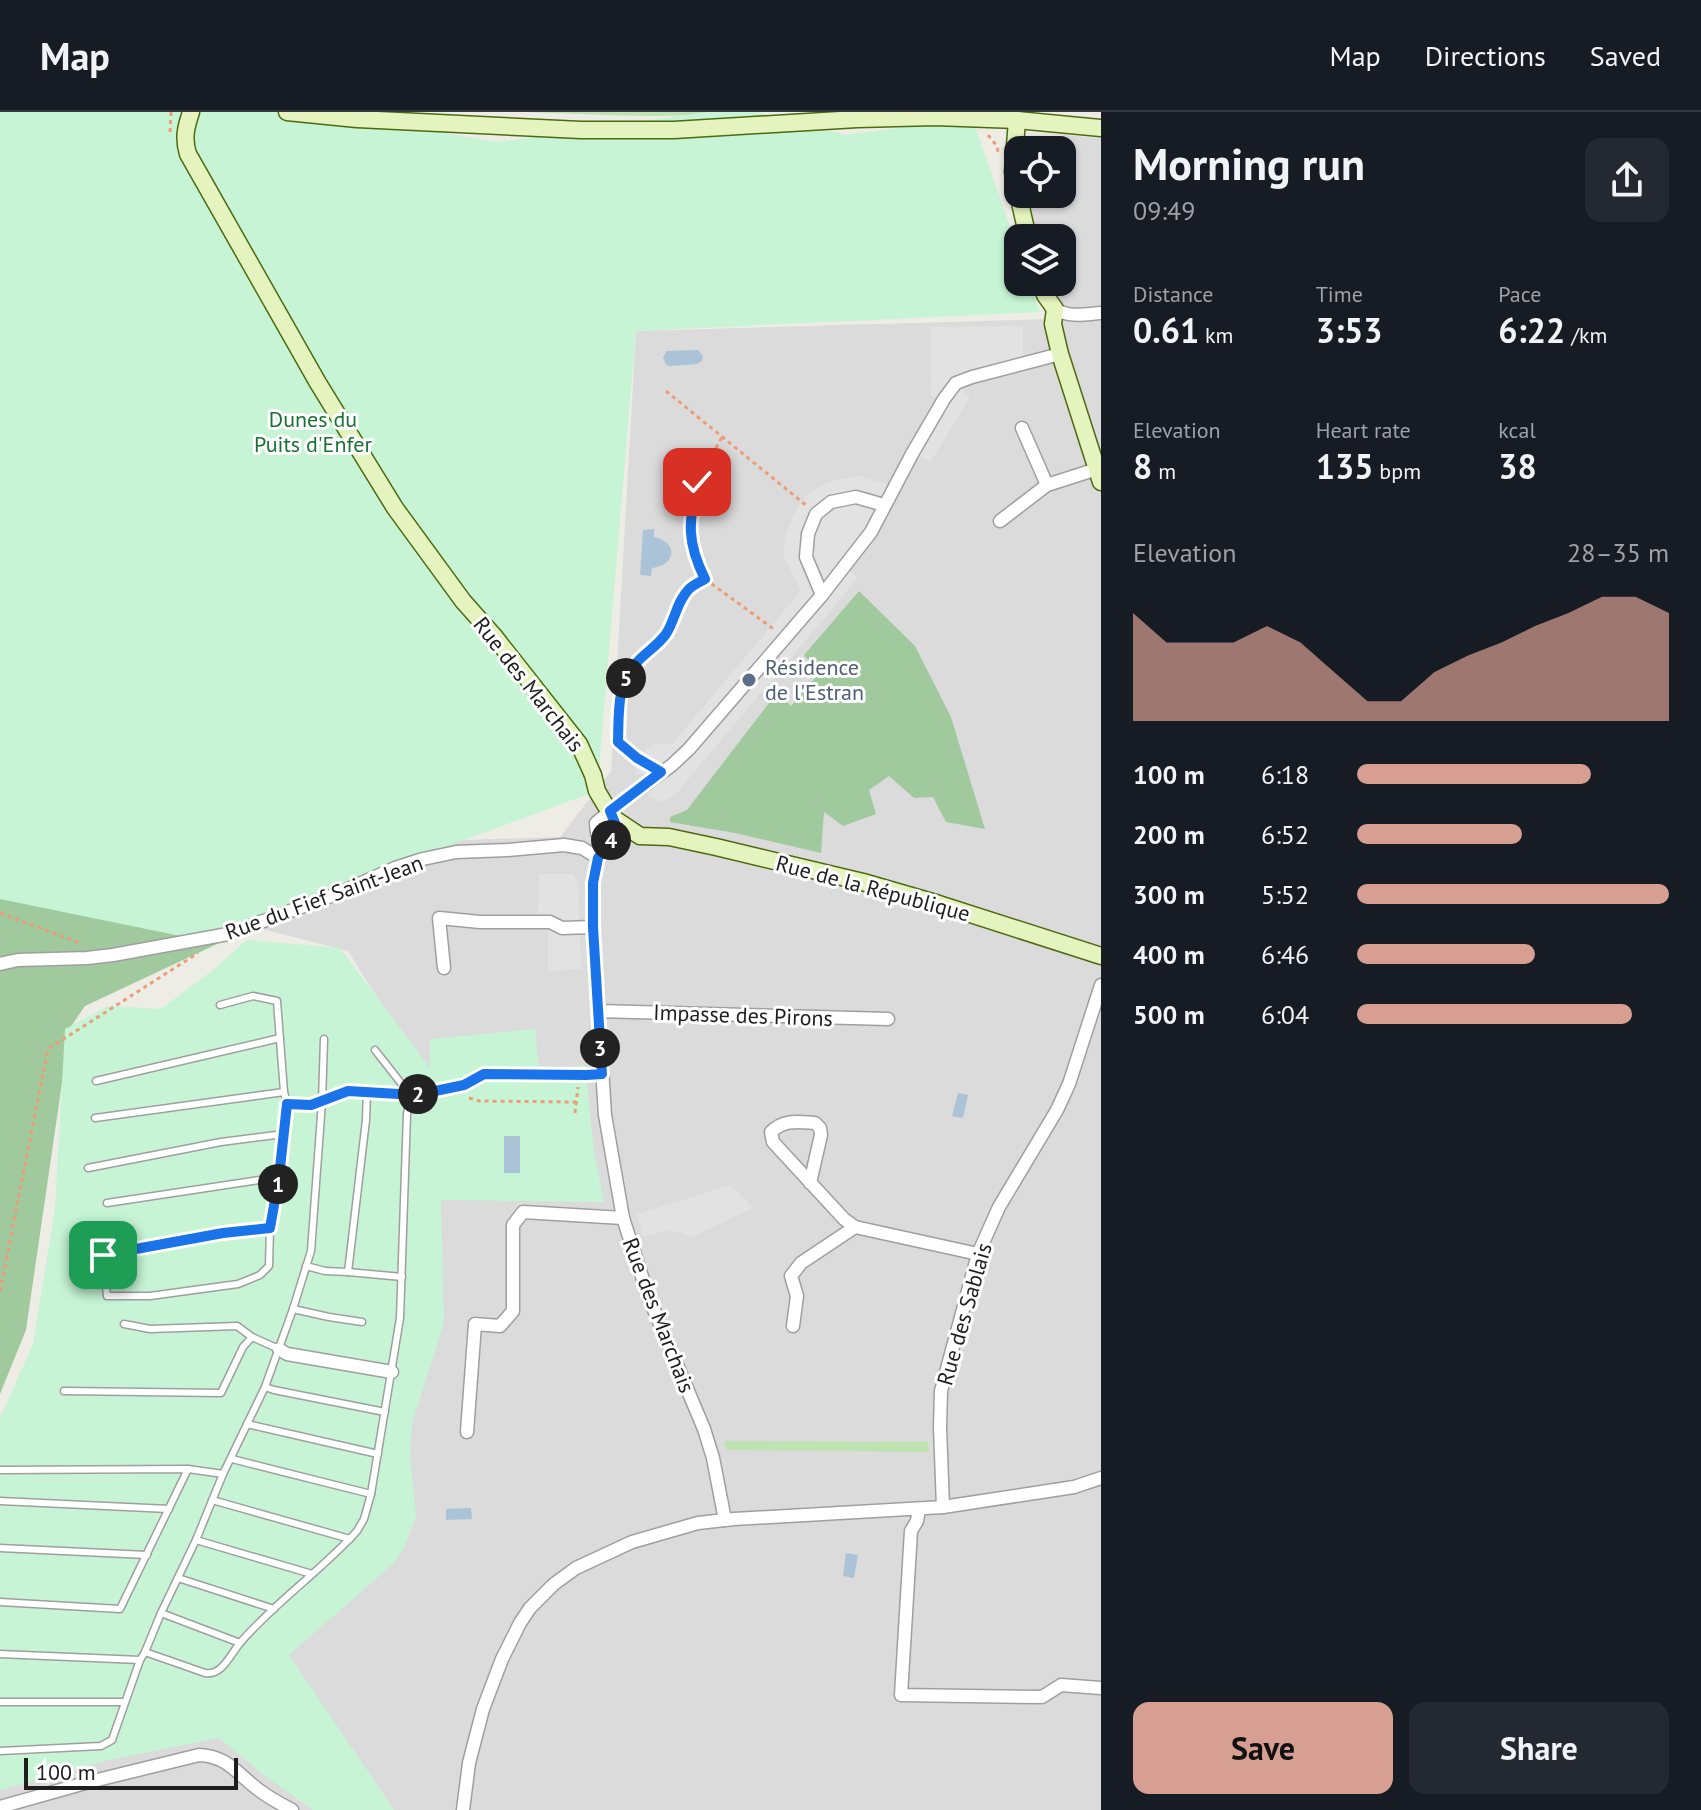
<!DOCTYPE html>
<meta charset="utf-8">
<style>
body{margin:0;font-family:"PT Sans",sans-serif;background:#242831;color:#f1f3f6;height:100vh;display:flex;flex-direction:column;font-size:30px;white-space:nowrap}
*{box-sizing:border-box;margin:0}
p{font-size:26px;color:#9ea1a6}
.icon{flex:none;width:44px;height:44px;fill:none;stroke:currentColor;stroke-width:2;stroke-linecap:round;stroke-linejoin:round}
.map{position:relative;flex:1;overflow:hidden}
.panel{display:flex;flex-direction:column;background:#171b24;width:600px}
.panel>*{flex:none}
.fabs{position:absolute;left:1004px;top:24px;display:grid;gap:16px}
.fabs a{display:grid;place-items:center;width:72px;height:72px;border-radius:16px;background:#171b24;box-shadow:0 2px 6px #0004;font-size:40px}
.scale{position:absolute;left:24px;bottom:20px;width:214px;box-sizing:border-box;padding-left:8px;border:4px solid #1e1e1e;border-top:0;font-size:22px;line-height:28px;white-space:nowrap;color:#1e1e1e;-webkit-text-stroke:6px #fff;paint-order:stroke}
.pin{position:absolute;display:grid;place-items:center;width:68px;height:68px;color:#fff;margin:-34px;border-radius:16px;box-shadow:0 4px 12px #0006}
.km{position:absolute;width:40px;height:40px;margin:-20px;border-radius:50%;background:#222;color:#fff;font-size:22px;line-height:40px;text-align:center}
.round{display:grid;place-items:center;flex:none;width:84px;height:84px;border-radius:16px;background:#242831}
.overview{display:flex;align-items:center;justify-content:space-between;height:136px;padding:0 32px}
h1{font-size:44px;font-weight:800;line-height:60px}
.metrics{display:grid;grid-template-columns:repeat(3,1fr);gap:12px;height:136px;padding:8px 32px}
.metrics div{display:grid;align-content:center}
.metrics b{font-size:34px;font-weight:800}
.metrics small{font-size:22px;font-weight:400}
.metrics p{font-size:22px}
.chart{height:224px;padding:16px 32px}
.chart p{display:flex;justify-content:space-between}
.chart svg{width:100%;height:144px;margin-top:8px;fill:#d79f91;opacity:.7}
.action{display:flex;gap:16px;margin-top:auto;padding:16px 32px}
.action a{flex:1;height:92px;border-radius:16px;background:#d79f91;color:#111;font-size:32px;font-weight:800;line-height:92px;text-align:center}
.action a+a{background:#242831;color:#f1f3f6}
ul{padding:0 32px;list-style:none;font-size:26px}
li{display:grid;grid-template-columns:128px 96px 1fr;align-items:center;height:60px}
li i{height:20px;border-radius:10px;background:#d79f91}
header{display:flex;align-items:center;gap:48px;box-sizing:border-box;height:112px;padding:0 40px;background:#171b24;border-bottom:2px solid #363941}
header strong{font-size:38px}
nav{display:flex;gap:44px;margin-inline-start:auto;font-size:28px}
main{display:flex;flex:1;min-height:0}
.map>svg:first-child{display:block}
</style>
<header>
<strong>Map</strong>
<nav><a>Map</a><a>Directions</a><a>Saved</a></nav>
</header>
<main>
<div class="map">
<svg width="1101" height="1698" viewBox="0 0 1101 1698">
<rect width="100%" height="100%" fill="#eeede5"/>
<polygon fill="#dcdbdb" points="1063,23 1101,26 1101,1698 0,1698 0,1675 425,963 348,839 226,808 434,729 560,725 611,659 636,219 1050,207 1044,170 1062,170 1062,126 1035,126 1026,82 1062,82 1062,38 1046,38"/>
<g fill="#bee3b0">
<path d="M527,0H738C668,7 597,3 527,0Z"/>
<polygon points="724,1329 928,1330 929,1340 726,1338"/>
</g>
<g fill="#a1c99e">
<polygon points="859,479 915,534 951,605 985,717 946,710 933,685 914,686 889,664 869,678 876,702 843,714 824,700 821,741 735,721 670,710 670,705 687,698 775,583 781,584 791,594 819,561 804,543"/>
<polygon points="0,656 441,727 85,894 70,916 26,1218 0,1282"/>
</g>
<g fill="#c6f4d4">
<polygon points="0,0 288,0 357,7 499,30 707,0 758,0 845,23 972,6 1018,138 1018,170 1029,170 1040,200 636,219 597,679 195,827 0,787"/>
<polygon points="247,828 340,836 430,956 430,927 535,917 539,957 585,953 594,1040 604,1090 441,1088 444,1211 412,1311 410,1341 416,1404 405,1434 394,1451 289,1543 394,1698 313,1698 265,1664 219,1626 109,1648 0,1678 0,1306 33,1232 39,1194 55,1097 65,917 108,894 161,897 213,858"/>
</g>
<g fill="#e2e2e2">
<polygon points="1023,214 1023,252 957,272 970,286 930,350 909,338 938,285 931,285 930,215"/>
<polygon points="860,364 887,372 884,393 845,455 858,466 674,684 661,690 648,683 653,675 646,662 636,662 636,650 647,637 656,631 671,633 801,479 784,445 785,425 795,400 806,384 818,375 836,368"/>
<polygon points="539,762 573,762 578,769 581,857 548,859 548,815 537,807"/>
<polygon points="731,1073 753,1096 690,1126 682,1121 667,1119 643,1124 637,1102"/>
</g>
<g fill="#aac3d7">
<polygon points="698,238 703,244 702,249 697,252 670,254 666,253 663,245 667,239"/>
<path d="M654,417V425C678,430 677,453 652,456L651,464L640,463L643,418Z"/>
<polygon points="958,981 968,983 963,1006 952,1004"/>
<rect x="504" y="1024" width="16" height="37"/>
<polygon points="471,1396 472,1407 446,1408 446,1397"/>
<polygon points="846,1441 858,1443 854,1466 843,1464"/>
</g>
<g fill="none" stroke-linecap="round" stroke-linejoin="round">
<defs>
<g id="lane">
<polyline points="220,893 253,884 277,889 284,980 287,992 279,1065 270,1116 269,1154 260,1163 238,1172 150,1184 107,1184 103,1143 223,1121 270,1116"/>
<polyline points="375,938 404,975 406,982"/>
<polyline points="96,969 280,926"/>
<polyline points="287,992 311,993 348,979 416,983"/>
<polyline points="95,1006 284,980"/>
<polyline points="88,1056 221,1030 284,1022"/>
<polyline points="107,1091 279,1065"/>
<polyline points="306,1154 325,1159 348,1160 366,1008 367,979"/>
<polyline points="348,1160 402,1165"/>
<polyline points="293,1197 329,1205 362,1210"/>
<polyline points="124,1212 150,1217 237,1214 252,1225 279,1237"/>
<polyline points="265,1275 274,1278 385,1300"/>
<polyline points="64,1279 221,1281 243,1235 252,1225"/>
<polyline points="247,1312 378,1342"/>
<polyline points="232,1347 371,1382"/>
<polyline points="0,1358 188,1357 223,1362"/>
<polyline points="212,1388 350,1427"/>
<polyline points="0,1389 169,1397"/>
<polyline points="196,1428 312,1462"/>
<polyline points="0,1436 147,1443"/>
<polyline points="178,1466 274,1497"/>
<polyline points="0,1490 120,1497 188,1357"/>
<polyline points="161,1501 240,1531"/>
<polyline points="145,1540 161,1501 196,1428 223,1362 265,1275 293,1197 311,1139 322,990 324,927"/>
<polyline points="0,1542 140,1548"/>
<polyline points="0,1590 124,1590"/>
<path d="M0,1639L101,1634L112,1628L140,1548L145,1540L205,1561C222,1564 230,1543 240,1531C275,1490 321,1459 357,1419L364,1407L371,1382L400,1206L407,1002L409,990L415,983"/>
</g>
<g id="street">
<path d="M1055,197C1069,206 1086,202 1101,201"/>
<polyline points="1022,316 1047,373"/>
<polyline points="1000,409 1047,373 1097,357"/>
<polyline points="822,483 806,445 808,422 816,402 831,390 856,385 884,393"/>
<polyline points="613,706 617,716 615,724 598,746 593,771 593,815 605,1003 623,1106 649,1186 704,1317 713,1346 725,1408"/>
<polyline points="611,729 597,721 596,711 610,699 672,653 689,637 822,483 871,420 912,342 944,287 956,271 972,265 1060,242"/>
<polyline points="0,852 18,848 87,846 113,843 228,822 339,781 395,756 423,747 456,740 507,738 564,733 582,736 598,746"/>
<polyline points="444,856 439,806 480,810 550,810 562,816 593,815"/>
<polyline points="598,899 888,907"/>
<polyline points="416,983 464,973 484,962 586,963 602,962"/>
<path d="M810,1071L821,1023L820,1016L815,1011C798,1010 784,1007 771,1020L773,1030L844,1107L855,1115L978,1142"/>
<polyline points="793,1214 797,1184 791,1164 801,1151 855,1115"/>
<polyline points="279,1237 287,1242 392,1260"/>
<polyline points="467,1320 475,1212 500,1214 513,1199 513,1113 523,1100 623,1106"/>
<polyline points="943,1395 940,1315 941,1279 978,1142 999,1095 1057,998 1069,972 1101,873"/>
<polyline points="919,1397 917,1409 911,1419 901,1583 1042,1585 1061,1573 1101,1576"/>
<path d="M0,1695L89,1670L199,1643C228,1644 237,1662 259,1678C269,1686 281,1692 292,1698"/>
<polyline points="463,1698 469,1651 483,1597 502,1547 520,1511 530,1496 554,1472 576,1456 632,1430 698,1411 734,1407 943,1395 1074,1375 1101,1366"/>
</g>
<g id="secondary">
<path d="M191,0C186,15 183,26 188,42L318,271L395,396L463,489L494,524L579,632L593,663L597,679L613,706L640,724L669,725L716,735L863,770L939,792L1101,844"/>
<polyline points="287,0 357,7 581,18 674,18 857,7 935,5 1017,8 1101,16"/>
<polyline points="1017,8 1013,60 1028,126"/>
<polyline points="1041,170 1045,183 1055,197 1053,212 1060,242 1101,370"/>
</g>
</defs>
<use href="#lane" stroke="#9f9f9f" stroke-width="9"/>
<use href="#street" stroke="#9f9f9f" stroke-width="15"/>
<use href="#secondary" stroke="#4c6a10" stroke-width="19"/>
<g stroke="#eb9d78" stroke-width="3" stroke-dasharray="4 4" stroke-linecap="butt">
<polyline points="170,20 171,0"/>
<polyline points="988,23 997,34 998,40"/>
<polyline points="666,279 807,394"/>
<polyline points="705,467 775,518"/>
<path d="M652,654L637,646L618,630C618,599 615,571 639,548C649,539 658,533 666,522C675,508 677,489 689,477C693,473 700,470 705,467L694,446L690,408L697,370L722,325"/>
<polyline points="0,801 83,832"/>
<polyline points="469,986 480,989 576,990"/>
<polyline points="575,1001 578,975"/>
<polyline points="0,1179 48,937 198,841"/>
</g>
<use href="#lane" stroke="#fff" stroke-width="6"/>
<use href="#street" stroke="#fff" stroke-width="12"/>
<use href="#secondary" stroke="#e5f3be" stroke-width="16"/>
</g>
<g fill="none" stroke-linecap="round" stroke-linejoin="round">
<defs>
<path id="route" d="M103,1143L223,1121L270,1116L279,1065L287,992L311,993L348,979L416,983L464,973L484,962L586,963L602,962L593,815V771L598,746L615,724L617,716L610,699L661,660L637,646L618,630C619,600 616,570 639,548C649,538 658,533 666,522C675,508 677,489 689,477C693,473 700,470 705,467C686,429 689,410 697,370"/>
</defs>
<use href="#route" stroke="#fff" stroke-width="16"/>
<use href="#route" stroke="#1a73e8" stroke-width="10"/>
</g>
<circle fill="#5c6f8a" stroke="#fff" stroke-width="3" cx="749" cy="568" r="8"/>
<g text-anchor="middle" stroke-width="6" stroke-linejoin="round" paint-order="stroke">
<g font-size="22" fill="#177132" stroke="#fff">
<text x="313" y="315">Dunes du<tspan x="313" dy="25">Puits d'Enfer</tspan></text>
</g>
<g font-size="22" fill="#4e5e75" stroke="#fff" text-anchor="start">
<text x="765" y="563">Résidence<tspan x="765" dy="25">de l'Estran</tspan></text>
</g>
<g font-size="22" fill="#1e1e1e" stroke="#fff">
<text transform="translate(529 572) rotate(52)" y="8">Rue des Marchais</text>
<text transform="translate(873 776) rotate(15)" y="8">Rue de la République</text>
<text transform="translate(324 785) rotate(-20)" y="8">Rue du Fief Saint-Jean</text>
<text transform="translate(743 903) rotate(2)" y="8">Impasse des Pirons</text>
<text transform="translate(964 1202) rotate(-74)" y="8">Rue des Sablais</text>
<text transform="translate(659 1203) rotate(69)" y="8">Rue des Marchais</text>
</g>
</g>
</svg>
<div class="fabs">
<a><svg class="icon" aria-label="locate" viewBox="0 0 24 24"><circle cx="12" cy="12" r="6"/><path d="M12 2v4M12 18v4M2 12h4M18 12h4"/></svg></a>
<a><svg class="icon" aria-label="layers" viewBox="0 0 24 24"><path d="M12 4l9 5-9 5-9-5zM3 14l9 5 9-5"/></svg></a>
</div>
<div class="scale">100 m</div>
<div class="pin" style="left:103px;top:1143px;background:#1e9e55"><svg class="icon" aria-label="arrive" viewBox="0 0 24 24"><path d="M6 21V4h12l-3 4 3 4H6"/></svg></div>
<div class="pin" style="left:697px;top:370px;background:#d93025"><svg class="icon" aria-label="check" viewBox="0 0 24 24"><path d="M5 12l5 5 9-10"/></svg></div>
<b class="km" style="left:278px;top:1072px">1</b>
<b class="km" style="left:418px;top:982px">2</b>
<b class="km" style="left:600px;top:936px">3</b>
<b class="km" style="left:611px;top:728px">4</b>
<b class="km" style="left:626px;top:566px">5</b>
</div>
<section class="panel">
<div class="overview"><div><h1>Morning run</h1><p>09:49</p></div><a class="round"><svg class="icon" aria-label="share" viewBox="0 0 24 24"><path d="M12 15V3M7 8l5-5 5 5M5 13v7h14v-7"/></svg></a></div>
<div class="metrics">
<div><p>Distance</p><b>0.61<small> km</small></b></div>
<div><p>Time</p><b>3:53</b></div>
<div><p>Pace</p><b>6:22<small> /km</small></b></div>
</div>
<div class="metrics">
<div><p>Elevation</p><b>8<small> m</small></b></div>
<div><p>Heart rate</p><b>135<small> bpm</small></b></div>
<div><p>kcal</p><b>38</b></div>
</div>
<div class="chart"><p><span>Elevation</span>28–35 m</p>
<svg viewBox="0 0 160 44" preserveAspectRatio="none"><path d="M0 44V11L10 20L20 20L30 20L40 15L50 20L60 29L70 38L80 38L90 29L100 24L110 20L120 15L130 11L140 6L150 6L160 11V44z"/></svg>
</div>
<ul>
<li><b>100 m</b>6:18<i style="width:75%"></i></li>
<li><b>200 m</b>6:52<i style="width:53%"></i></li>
<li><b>300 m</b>5:52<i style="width:100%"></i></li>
<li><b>400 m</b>6:46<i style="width:57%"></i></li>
<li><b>500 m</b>6:04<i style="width:88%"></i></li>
</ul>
<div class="action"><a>Save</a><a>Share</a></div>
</section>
</main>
